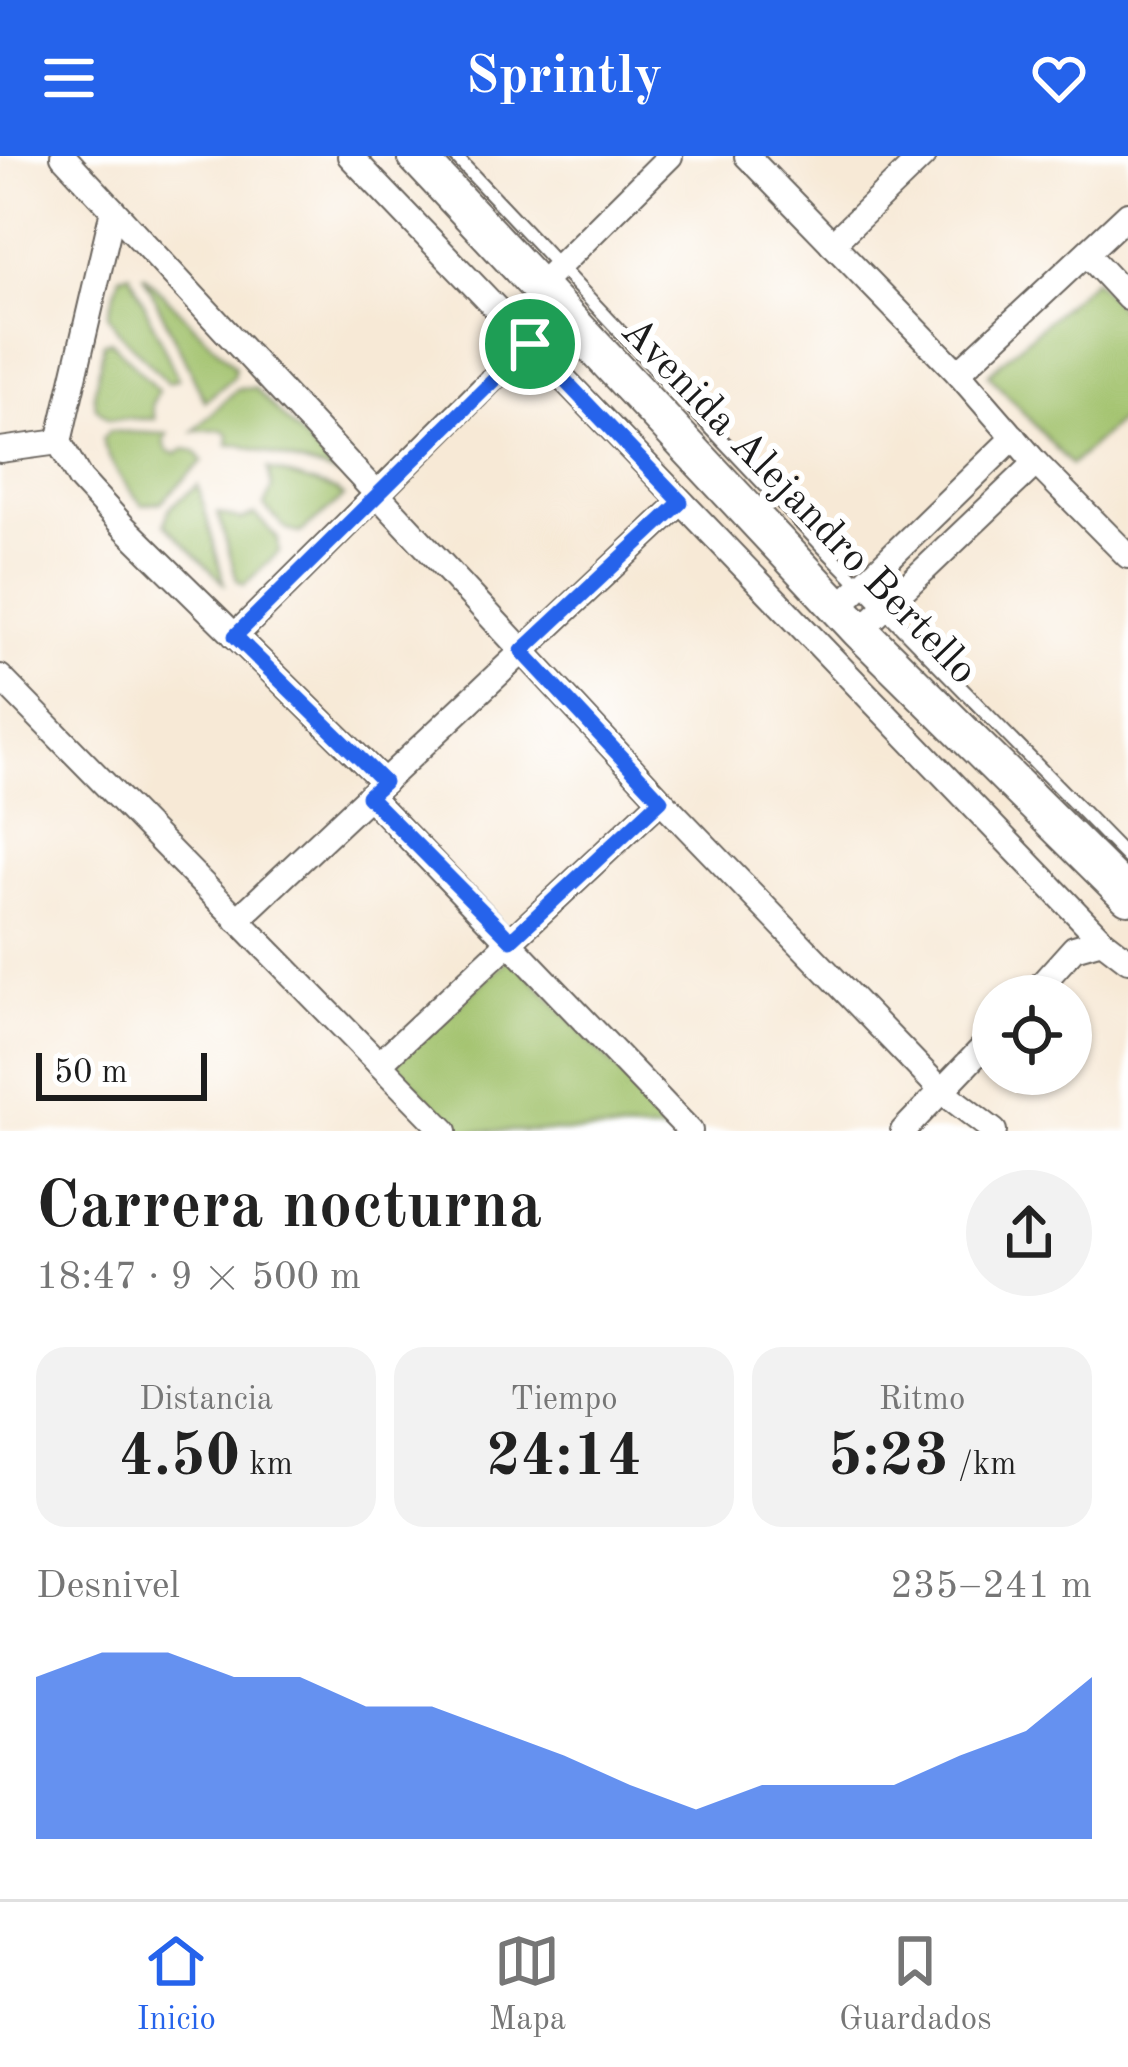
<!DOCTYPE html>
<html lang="es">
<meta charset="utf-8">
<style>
body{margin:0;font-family:"Old Standard TT",serif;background:#f2f2f2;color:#222;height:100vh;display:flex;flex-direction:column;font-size:45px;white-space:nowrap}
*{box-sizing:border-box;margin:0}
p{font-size:39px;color:#767676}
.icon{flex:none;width:66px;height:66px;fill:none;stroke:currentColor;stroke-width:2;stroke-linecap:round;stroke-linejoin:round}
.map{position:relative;height:975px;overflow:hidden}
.side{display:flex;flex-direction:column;background:#fff;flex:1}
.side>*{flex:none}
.controls{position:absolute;left:972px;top:819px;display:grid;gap:24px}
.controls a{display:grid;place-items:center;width:120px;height:120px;border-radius:50%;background:#fff;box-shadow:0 3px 9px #0004;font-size:60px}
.scale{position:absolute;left:36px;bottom:30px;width:171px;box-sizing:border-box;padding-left:12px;border:6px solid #1c1c1c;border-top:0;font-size:33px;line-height:42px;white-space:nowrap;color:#1c1c1c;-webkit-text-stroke:9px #fff;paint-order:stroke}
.pin{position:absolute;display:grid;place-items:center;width:102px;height:102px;color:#fff;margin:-51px;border:6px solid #fff;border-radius:50%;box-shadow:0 3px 12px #0007}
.round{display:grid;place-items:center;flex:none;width:126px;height:126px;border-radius:63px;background:#f2f2f2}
.headline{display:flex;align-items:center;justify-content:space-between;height:204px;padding:0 36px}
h1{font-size:66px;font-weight:800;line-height:90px}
.metrics{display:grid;grid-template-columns:repeat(3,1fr);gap:18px;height:204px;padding:12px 36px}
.metrics div{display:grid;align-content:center;border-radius:30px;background:#f2f2f2;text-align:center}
.metrics b{font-size:60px;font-weight:800}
.metrics small{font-size:33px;font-weight:400}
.metrics p{font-size:33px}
.chart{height:336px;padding:24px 36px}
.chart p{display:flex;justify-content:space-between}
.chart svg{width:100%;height:216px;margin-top:12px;fill:#2563eb;opacity:.7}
header{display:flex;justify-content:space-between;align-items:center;height:156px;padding:0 36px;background:#2563eb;color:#fff;font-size:54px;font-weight:800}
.dock{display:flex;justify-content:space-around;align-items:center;height:168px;border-top:3px solid #e0e0e0;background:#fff;font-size:33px;color:#767676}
.dock a{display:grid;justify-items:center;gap:6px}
.dock .on{color:#2563eb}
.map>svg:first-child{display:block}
</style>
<header><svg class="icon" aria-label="menu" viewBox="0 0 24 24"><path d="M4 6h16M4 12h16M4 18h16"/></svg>Sprintly<svg class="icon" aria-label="heart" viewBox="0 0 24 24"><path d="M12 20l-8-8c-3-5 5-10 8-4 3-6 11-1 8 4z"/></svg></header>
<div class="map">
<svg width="1128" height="975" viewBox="0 0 1128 975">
<rect width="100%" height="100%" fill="#fff"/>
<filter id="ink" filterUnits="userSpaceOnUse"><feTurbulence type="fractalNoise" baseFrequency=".00833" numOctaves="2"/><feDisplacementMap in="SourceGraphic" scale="24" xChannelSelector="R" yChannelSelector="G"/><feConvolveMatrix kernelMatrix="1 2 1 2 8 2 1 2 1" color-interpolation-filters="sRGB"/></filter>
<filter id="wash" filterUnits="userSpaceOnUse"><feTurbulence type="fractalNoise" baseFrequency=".004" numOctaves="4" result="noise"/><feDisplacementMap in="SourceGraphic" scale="48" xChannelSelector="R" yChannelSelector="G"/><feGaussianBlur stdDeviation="2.7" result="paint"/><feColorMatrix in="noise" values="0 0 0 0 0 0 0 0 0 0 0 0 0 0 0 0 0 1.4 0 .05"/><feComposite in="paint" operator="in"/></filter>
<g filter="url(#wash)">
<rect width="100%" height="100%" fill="#f7e9d6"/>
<g fill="#a0c16a" stroke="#5e6e43" stroke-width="3">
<polygon points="130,117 178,223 168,227 119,176 108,158 120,120"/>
<polygon points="143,118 235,211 233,222 205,245"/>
<polygon points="1094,123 1128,160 1128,257 1071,309 988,218"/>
<polygon points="111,185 158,235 152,249 155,263 108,263 96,251 94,239 104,186"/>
<polygon points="255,232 337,318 240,289 228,289 229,279 223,274 194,275 237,233"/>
<path d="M109,275L168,278L164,285L167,294L176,298L185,293L195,295L203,305L161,346L143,349C124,329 110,309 102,283Z"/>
<polygon points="268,313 336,334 344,341 300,377 287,374 264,350 272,332"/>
<polygon points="198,329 224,427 165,368 169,352"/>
<polygon points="218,357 241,364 255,358 278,383 279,396 244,429 237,424"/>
<polygon points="511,800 671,971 666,975 460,975 394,908"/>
</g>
</g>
<g filter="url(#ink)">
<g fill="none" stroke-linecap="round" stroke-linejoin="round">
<defs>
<polyline id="lane" points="455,0 824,392 1128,702"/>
<g id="street">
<polyline points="63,0 661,644 943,936 994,975"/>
<polyline points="350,0 1102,784 1128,804"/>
<polyline points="747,0 958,217 1036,307 1128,400"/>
<polyline points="113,54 59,286 80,323 124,371 384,626"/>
<polyline points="832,88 923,0"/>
<polyline points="1087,98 1128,142"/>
<polyline points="538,131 670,0"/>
<polyline points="958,217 1128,58"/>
<polyline points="0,294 59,286"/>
<polyline points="839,451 1014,281"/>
<polyline points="860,475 1036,307"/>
<polyline points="235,480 561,155"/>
<polyline points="0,521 445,975"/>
<polyline points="369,640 690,975"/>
<polyline points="237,764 681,346"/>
<polyline points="1031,840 1074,792 1102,784"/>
<polyline points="379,908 661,644"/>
<polyline points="903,975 993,881"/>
</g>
<polyline id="primary" points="416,0 860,475 1128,740"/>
</defs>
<use href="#lane" stroke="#69645d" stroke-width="16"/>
<use href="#street" stroke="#69645d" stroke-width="28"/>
<use href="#primary" stroke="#69645d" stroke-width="40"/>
<use href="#lane" stroke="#fff" stroke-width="12"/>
<use href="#street" stroke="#fff" stroke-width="24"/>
<use href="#primary" stroke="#fff" stroke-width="36"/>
</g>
</g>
<g fill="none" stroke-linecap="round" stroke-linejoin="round" filter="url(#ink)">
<defs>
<polygon id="route" points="530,188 681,346 522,495 661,644 511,784 368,640 384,626 235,480"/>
</defs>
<use href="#route" stroke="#fff" stroke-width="24"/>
<use href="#route" stroke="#2563eb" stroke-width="15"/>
</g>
<g text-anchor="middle" stroke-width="12" stroke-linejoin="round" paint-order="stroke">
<g font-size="42" fill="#1c1c1c" stroke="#fff">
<text transform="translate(801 343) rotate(46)" y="15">Avenida Alejandro Bertello</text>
</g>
</g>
</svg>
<div class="controls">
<a><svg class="icon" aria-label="locate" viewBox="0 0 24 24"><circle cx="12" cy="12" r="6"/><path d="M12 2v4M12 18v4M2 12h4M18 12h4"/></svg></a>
</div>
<div class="scale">50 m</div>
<div class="pin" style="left:530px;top:188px;background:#1e9e55"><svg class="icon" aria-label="arrive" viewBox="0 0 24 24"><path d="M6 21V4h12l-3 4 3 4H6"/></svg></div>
</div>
<section class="side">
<div class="headline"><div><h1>Carrera nocturna</h1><p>18:47 · 9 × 500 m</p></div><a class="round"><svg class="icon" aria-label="share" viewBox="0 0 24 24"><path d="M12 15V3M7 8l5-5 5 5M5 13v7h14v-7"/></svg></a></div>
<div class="metrics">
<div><p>Distancia</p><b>4.50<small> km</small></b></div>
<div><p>Tiempo</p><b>24:14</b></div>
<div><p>Ritmo</p><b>5:23<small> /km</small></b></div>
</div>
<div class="chart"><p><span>Desnivel</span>235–241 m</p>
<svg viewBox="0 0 160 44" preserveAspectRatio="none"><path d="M0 44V11L10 6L20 6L30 11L40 11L50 17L60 17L70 22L80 27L90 33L100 38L110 33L120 33L130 33L140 27L150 22L160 11V44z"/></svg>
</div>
</section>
<nav class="dock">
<a class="on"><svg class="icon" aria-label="home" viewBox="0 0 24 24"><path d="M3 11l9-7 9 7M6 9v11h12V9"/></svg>Inicio</a>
<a><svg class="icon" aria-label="map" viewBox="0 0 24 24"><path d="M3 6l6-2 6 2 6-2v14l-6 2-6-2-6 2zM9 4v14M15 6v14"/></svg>Mapa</a>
<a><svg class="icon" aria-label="saved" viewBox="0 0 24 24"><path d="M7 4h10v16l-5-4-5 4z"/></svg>Guardados</a>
</nav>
